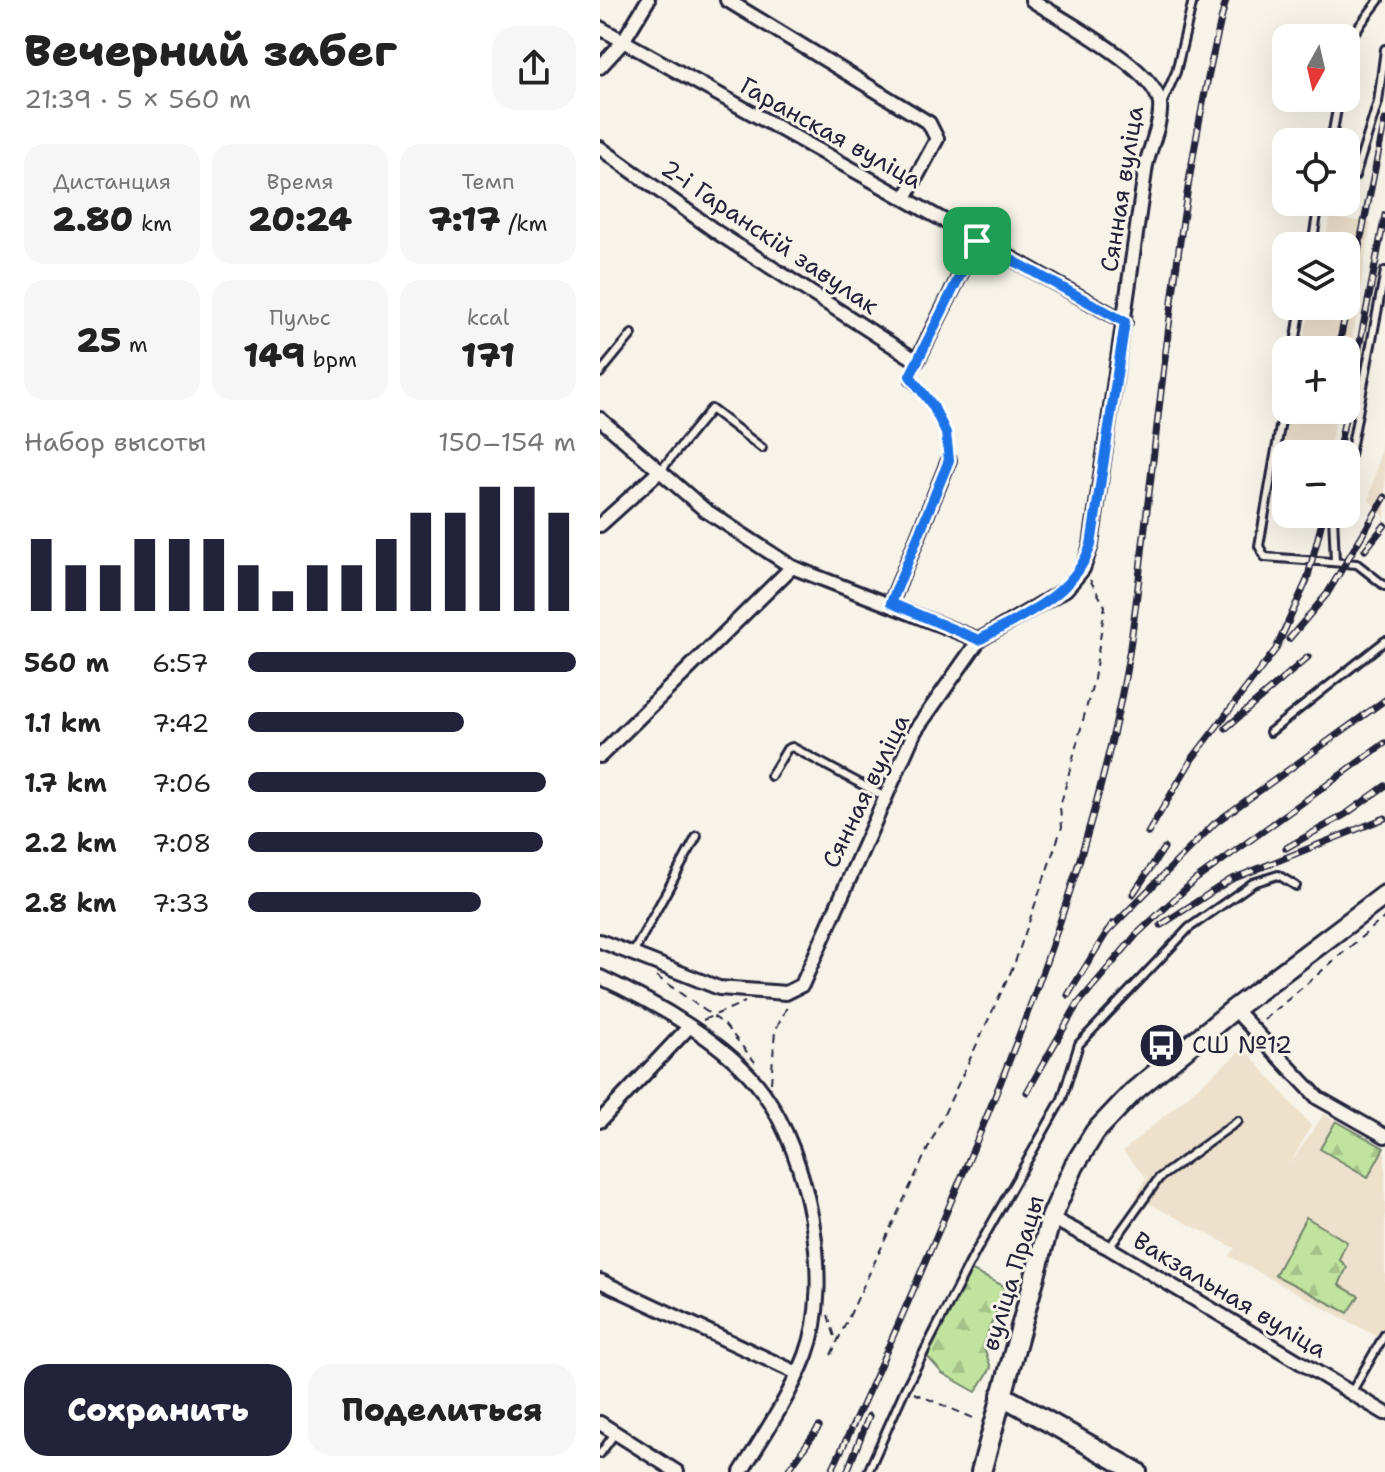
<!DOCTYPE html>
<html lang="ru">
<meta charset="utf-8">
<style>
body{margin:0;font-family:"Shantell Sans",sans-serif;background:#f6f6f6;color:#222;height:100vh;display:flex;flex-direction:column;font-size:30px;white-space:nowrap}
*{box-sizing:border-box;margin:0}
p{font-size:26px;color:#767676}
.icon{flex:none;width:44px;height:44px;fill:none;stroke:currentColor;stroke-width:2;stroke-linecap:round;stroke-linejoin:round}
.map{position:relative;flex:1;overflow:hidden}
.sheet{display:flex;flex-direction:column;background:#fff;width:600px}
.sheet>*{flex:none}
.needle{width:52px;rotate:188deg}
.buttons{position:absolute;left:672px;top:24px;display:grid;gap:16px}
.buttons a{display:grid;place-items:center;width:88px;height:88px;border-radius:16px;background:#fff;box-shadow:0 8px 32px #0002;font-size:40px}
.pin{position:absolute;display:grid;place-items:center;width:68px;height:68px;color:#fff;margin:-34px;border-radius:16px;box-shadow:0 4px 12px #0006}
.round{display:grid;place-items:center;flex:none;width:84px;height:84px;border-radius:24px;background:#f6f6f6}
.summary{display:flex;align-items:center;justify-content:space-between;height:136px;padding:0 24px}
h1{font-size:44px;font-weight:800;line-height:60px}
.metrics{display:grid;grid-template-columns:repeat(3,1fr);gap:12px;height:136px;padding:8px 24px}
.metrics div{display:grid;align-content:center;border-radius:20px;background:#f6f6f6;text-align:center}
.metrics b{font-size:34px;font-weight:800}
.metrics small{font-size:22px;font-weight:400}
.metrics p{font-size:22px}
.chart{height:224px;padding:16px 24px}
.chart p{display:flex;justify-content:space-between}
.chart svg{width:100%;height:144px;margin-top:8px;stroke:#22223b;stroke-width:6}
.button{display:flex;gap:16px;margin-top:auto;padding:16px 24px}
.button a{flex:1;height:92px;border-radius:24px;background:#22223b;color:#fff;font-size:32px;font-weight:800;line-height:92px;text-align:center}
.button a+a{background:#f6f6f6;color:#222}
ul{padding:0 24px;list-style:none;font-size:26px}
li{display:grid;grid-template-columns:128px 96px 1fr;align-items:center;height:60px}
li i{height:20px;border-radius:10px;background:#22223b}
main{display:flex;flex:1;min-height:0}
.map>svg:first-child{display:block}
</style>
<main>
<section class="sheet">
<div class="summary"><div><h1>Вечерний забег</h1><p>21:39 · 5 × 560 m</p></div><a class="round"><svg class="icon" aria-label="share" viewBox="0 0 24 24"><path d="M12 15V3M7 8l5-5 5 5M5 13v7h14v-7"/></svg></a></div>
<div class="metrics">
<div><p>Дистанция</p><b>2.80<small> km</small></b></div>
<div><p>Время</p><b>20:24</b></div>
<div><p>Темп</p><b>7:17<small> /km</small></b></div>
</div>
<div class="metrics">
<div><b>25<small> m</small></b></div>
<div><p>Пульс</p><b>149<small> bpm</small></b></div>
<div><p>kcal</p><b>171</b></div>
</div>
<div class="chart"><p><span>Набор высоты</span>150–154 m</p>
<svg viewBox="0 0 160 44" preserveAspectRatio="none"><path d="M5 44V22M15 44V30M25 44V30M35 44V22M45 44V22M55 44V22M65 44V30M75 44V38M85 44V30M95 44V30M105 44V22M115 44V14M125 44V14M135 44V6M145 44V6M155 44V14"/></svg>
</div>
<ul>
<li><b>560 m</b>6:57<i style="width:100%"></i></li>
<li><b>1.1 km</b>7:42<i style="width:66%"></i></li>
<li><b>1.7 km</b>7:06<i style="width:91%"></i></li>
<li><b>2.2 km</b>7:08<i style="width:90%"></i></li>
<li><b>2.8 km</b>7:33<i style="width:71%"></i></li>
</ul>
<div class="button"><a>Сохранить</a><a>Поделиться</a></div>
</section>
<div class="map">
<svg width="785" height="1472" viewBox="0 0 785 1472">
<defs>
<pattern id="forest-firs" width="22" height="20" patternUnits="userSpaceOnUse" patternTransform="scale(2)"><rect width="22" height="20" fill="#c0e49e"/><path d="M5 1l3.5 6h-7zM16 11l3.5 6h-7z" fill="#a5c389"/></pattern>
</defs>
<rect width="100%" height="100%" fill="#f7f3e8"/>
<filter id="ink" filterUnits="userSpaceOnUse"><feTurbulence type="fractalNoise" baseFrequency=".0125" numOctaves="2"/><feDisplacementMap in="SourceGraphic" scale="16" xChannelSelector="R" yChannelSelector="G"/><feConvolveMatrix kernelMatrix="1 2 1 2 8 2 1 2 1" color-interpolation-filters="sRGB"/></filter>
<g filter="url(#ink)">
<g fill="#ede1cc">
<polygon points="730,218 771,222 746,378 746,350 701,350 711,306 746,306 746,246 724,246"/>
<polygon points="690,410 738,410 728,454 686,454 686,477 678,476"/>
<polygon points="785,431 785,518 769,500"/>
<polygon points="644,1048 711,1126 689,1166 724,1114 785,1153 785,1341 629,1256 635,1248 536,1197 546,1178 523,1151"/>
</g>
<g fill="url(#forest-firs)" stroke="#71836c" stroke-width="2">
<polygon points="736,1121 784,1148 768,1177 720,1149"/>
<polygon points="706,1217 747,1242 739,1259 747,1267 739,1285 759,1296 748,1313 675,1275"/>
<polygon points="366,1268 404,1286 413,1302 397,1310 383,1344 391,1368 376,1392 342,1373 326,1355"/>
</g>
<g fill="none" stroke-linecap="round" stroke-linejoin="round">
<defs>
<g id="lane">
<polyline points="746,61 751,37 779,0"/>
<polyline points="562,104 576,72 593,0"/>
<polyline points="731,142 739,98"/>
<polyline points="746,180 755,176 778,102 785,49"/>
<polyline points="712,246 719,202"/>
<polyline points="694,350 701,306"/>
<polyline points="317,361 310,380 323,393"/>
<polyline points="0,373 32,334"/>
<polyline points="686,393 659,546 665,557 757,564 785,586"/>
<polyline points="61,470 111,409 162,448"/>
<polyline points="746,476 785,271"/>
<polyline points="733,514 735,562"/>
<polyline points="670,732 785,641"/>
<polyline points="171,776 187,749 192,747 285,797"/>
<polyline points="32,955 97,836"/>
<polyline points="509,1248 559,1178 638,1121"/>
<polyline points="751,1393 785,1334"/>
<polyline points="0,1454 16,1432"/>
<polyline points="268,1472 305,1389 375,1253 462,1099 479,1044 589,928 653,883 678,875 696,886"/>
</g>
<g id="street">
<polyline points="127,0 329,123 337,139 305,198"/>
<polyline points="0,28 525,322"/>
<polyline points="0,67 22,43 48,0"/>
<polyline points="0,148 118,233 317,361 377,241"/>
<polyline points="0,419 105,510 192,567 379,640"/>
<polyline points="0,525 61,470"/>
<polyline points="291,603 349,460"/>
<polyline points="0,756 192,567"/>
<path d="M0,941L119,988L186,993L202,985L315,731L379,640L466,589L483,569L491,545L546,165C550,147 562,122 560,104C556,69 462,20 432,0"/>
<path d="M0,977C54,1002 128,1043 163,1092C208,1155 234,1281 206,1355C190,1396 164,1435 141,1472"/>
<polyline points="634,1009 718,1098 785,1136"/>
<polyline points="0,1121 88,1028"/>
<polyline points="451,1218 509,1248 785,1413"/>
<polyline points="0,1281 197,1373"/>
<polyline points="0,1423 77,1472"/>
</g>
<g id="secondary">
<polyline points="401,1395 537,1472"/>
<polyline points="381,1472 451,1218 474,1166 495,1132 533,1092 634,1009 785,895"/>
</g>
</defs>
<use href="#lane" stroke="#22223b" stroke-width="12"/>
<use href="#street" stroke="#22223b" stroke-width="18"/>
<use href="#secondary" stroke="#22223b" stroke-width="24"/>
<g stroke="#22223b" stroke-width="2" stroke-dasharray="8 6" stroke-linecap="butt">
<polyline points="330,402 350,447"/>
<polyline points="56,976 124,1024 155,1062"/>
<polyline points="103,1020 145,1002"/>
<polyline points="664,1020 785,917"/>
<polyline points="171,1083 175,1031 188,1005"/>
<polyline points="228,1315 237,1343"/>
<polyline points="231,1355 414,965 462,827 460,807 494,679 505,606 490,580"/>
<polyline points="314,1393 378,1420"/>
</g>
<use href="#lane" stroke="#f7f3e8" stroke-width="6"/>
<use href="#street" stroke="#f7f3e8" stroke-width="12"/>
<use href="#secondary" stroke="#f7f3e8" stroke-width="18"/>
<defs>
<g id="rail">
<polyline points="738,350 785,120"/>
<polyline points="738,454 785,215"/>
<polyline points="765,550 785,525"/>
<polyline points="689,639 727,594 785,497"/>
<polyline points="626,728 708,657"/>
<polyline points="548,833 592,759 676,649 707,580 724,514"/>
<polyline points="686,848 746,814 785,786"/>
<polyline points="533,894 564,848"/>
<polyline points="561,925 630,880 785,818"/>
<polyline points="507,932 615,823 785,700"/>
<polyline points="468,995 512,924"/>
<polyline points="427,1092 477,1005 537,934 595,880 785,743"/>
<polyline points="187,1472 219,1427"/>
<path d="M231,1472C273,1384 312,1294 350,1204C423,1034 490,861 525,678C535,623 540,566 547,510C568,339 583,167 626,0"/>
<polyline points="247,1472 269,1416"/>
</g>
</defs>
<use href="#rail" stroke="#22223b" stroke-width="7"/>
<use href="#rail" stroke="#f7f3e8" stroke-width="4" stroke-dasharray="12" stroke-linecap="butt"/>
</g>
</g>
<g fill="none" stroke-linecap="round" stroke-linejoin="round" filter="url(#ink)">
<defs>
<path id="route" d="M377,241L525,322L491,545C473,597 424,614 379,640L291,603L349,460L346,433L333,406L310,376Z"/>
</defs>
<use href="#route" stroke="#fff" stroke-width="16"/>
<use href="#route" stroke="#1a73e8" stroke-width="10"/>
</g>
<defs>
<symbol id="bus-disc" viewBox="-11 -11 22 22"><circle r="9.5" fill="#22223b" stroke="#f7f3e8"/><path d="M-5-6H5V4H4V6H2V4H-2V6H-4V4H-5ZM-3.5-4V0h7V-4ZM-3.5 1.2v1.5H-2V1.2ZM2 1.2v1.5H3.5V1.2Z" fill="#fff"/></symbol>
</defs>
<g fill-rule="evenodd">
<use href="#bus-disc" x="536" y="1020" width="51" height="51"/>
</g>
<g text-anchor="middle" stroke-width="6" stroke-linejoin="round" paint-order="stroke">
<g font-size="24" fill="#22223b" stroke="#f7f3e8">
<text transform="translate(231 133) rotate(29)" y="8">Гаранская вуліца</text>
<text transform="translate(522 189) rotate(-81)" y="8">Сянная вуліца</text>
<text transform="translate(170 237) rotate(34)" y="8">2-і Гаранскій завулак</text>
<text transform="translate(266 791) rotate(-64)" y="8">Сянная вуліца</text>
<text transform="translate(413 1273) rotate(-73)" y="8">вуліца Працы</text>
<text transform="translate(630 1295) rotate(31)" y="8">Вакзальная вуліца</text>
</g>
<g font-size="24" fill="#22223b" stroke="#f7f3e8" text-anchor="start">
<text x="592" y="1053">СШ №12</text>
</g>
</g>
</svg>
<div class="buttons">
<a><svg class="needle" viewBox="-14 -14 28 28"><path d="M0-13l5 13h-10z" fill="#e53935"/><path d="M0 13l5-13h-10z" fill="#767676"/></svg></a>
<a><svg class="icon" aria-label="locate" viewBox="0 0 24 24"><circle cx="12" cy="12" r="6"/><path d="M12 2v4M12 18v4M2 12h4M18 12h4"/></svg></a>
<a><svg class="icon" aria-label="layers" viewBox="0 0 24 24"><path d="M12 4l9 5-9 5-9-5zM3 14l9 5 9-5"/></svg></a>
<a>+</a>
<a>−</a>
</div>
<div class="pin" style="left:377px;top:241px;background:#1e9e55"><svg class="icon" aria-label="arrive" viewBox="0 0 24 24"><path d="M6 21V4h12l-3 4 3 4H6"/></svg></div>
</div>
</main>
